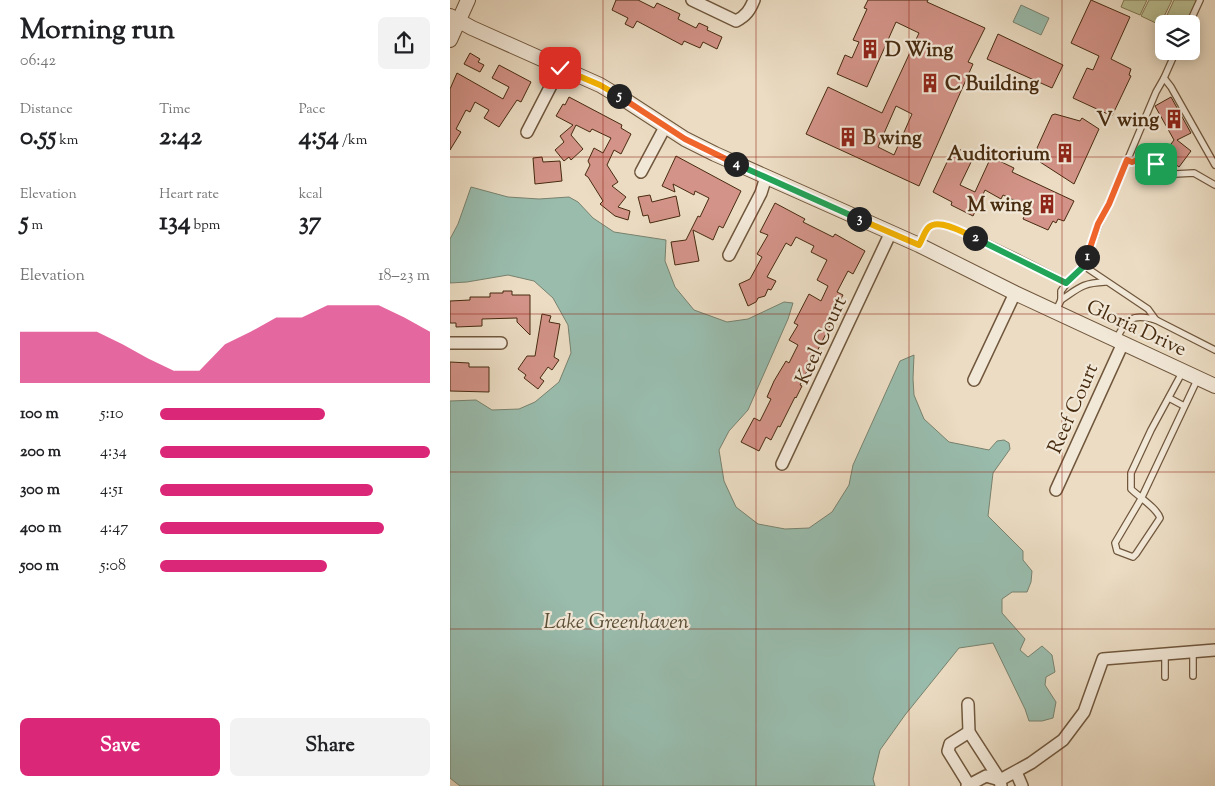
<!DOCTYPE html>
<meta charset="utf-8">
<style>
body{margin:0;font-family:"Sorts Mill Goudy",serif;background:#f2f2f2;color:#202124;height:100vh;display:flex;flex-direction:column;font-size:19px;white-space:nowrap}
*{box-sizing:border-box;margin:0}
p{font-size:16px;color:#757577}
.icon{flex:none;width:28px;height:28px;fill:none;stroke:currentColor;stroke-width:2;stroke-linecap:round;stroke-linejoin:round}
.map{position:relative;flex:1;overflow:hidden}
.sheet{display:flex;flex-direction:column;background:#fff;width:450px}
.sheet>*{flex:none}
.controls{position:absolute;left:705px;top:15px;display:grid;gap:10px}
.controls a{display:grid;place-items:center;width:45px;height:45px;border-radius:8px;background:#fff;box-shadow:0 2px 12px #0003;font-size:25px}
.pin{position:absolute;display:grid;place-items:center;width:42px;height:42px;color:#fff;margin:-21px;border-radius:10px;box-shadow:0 2px 8px #0006}
.km{position:absolute;width:25px;height:25px;margin:-12px;border-radius:50%;background:#222;color:#fff;font-size:14px;line-height:25px;text-align:center}
.round{display:grid;place-items:center;flex:none;width:52px;height:52px;border-radius:8px;background:#f2f2f2}
.headline{display:flex;align-items:center;justify-content:space-between;height:85px;padding:0 20px}
h1{font-size:28px;font-weight:700;line-height:38px}
.stats{display:grid;grid-template-columns:repeat(3,1fr);gap:8px;height:85px;padding:5px 20px}
.stats div{display:grid;align-content:center}
.stats b{font-size:25px;font-weight:700}
.stats small{font-size:14px;font-weight:400}
.stats p{font-size:14px}
.chart{height:140px;padding:10px 20px}
.chart p{display:flex;justify-content:space-between}
.chart svg{width:100%;height:90px;margin-top:5px;fill:#db2777;opacity:.7}
.cta{display:flex;gap:10px;margin-top:auto;padding:10px 20px}
.cta a{flex:1;height:58px;border-radius:8px;background:#db2777;color:#fff;font-size:20px;font-weight:700;line-height:58px;text-align:center}
.cta a+a{background:#f2f2f2;color:#202124}
ul{padding:0 20px;list-style:none;font-size:16px}
li{display:grid;grid-template-columns:80px 60px 1fr;align-items:center;height:38px}
li i{height:12px;border-radius:6px;background:#db2777}
main{display:flex;flex:1;min-height:0}
.map>svg:first-child{display:block}
</style>
<main>
<section class="sheet">
<div class="headline"><div><h1>Morning run</h1><p>06:42</p></div><a class="round"><svg class="icon" aria-label="share" viewBox="0 0 24 24"><path d="M12 15V3M7 8l5-5 5 5M5 13v7h14v-7"/></svg></a></div>
<div class="stats">
<div><p>Distance</p><b>0.55<small> km</small></b></div>
<div><p>Time</p><b>2:42</b></div>
<div><p>Pace</p><b>4:54<small> /km</small></b></div>
</div>
<div class="stats">
<div><p>Elevation</p><b>5<small> m</small></b></div>
<div><p>Heart rate</p><b>134<small> bpm</small></b></div>
<div><p>kcal</p><b>37</b></div>
</div>
<div class="chart"><p><span>Elevation</span>18–23 m</p>
<svg viewBox="0 0 160 44" preserveAspectRatio="none"><path d="M0 44V19L10 19L20 19L30 19L40 25L50 32L60 38L70 38L80 25L90 19L100 12L110 12L120 6L130 6L140 6L150 12L160 19V44z"/></svg>
</div>
<ul>
<li><b>100 m</b>5:10<i style="width:61%"></i></li>
<li><b>200 m</b>4:34<i style="width:100%"></i></li>
<li><b>300 m</b>4:51<i style="width:79%"></i></li>
<li><b>400 m</b>4:47<i style="width:83%"></i></li>
<li><b>500 m</b>5:08<i style="width:62%"></i></li>
</ul>
<div class="cta"><a>Save</a><a>Share</a></div>
</section>
<div class="map">
<svg width="765" height="786" viewBox="0 0 765 786">
<rect width="100%" height="100%" fill="#ebdcc3"/>
<filter id="stains"><feTurbulence type="fractalNoise" baseFrequency=".004" numOctaves="4"/><feColorMatrix values="0 0 0 0 .2 0 0 0 0 .09 0 0 0 0 .02 0 0 0 .5 -.17"/></filter>
<radialGradient id="worn" r=".72"><stop offset=".6" stop-color="#630" stop-opacity="0"/><stop offset="1" stop-color="#630" stop-opacity=".3"/></radialGradient>
<g fill="#babf92" stroke="#807550">
<polygon points="674,0 697,0 690,15 671,7"/>
<polygon points="699,0 722,0 710,25 691,16"/>
<polygon points="724,0 747,0 736,24 714,24 714,27 712,26"/>
</g>
<g fill="#99bcad" stroke="#78826e">
<polygon points="571,5 599,18 591,35 563,22"/>
<polygon points="21,187 58,197 89,199 119,197 128,202 143,218 164,232 216,240 215,261 225,287 244,310 277,322 298,319 334,302 343,303 338,319 298,410 279,431 269,450 274,481 286,507 308,524 335,529 359,528 382,512 399,485 403,465 450,361 464,355 463,379 464,395 474,419 499,442 539,450 547,441 554,440 559,443 560,449 543,473 538,516 573,551 573,560 582,571 581,582 577,592 562,592 552,599 552,613 575,639 570,650 578,657 592,646 602,655 605,672 596,677 595,685 606,702 603,718 592,721 579,721 575,709 543,643 509,648 455,715 430,750 423,779 425,786 10,786 0,778 0,401 26,400 42,410 69,409 85,402 109,382 121,353 118,325 103,298 84,281 58,275 17,282 0,283 0,239 8,224"/>
</g>
<g fill="#d39388" stroke="#472b0f" fill-rule="evenodd">
<polygon points="166,0 188,0 204,8 207,3 230,14 228,19 246,28 249,23 258,27 257,30 272,37 267,49 253,42 250,48 234,41 232,45 187,21 183,28 175,24 178,18 162,10"/>
<path d="M418,0H478L477,2L535,28L518,62L523,64L469,186L356,134L378,87L432,113L469,33L446,22L417,87L387,74L395,55L402,58L409,42L403,40L417,9L414,8ZM446,106L462,114L444,155L428,147Z"/>
<polygon points="641,0 680,17 661,59 681,69 679,75 681,76 662,116 623,98 637,68 643,70 649,56 621,43"/>
<polygon points="548,34 613,65 602,88 537,59"/>
<polygon points="20,53 30,59 28,62 34,65 30,72 14,64"/>
<polygon points="49,65 81,82 71,102 67,100 49,127 34,118 39,110 25,102 20,112 16,110 6,129 11,132 0,150 0,89 7,73 53,99 59,87 42,78"/>
<polygon points="119,97 172,125 171,128 181,134 171,154 164,150 157,165 168,182 162,186 176,197 168,207 180,211 178,220 165,216 150,204 153,201 138,177 135,175 140,165 138,161 144,148 153,153 161,138 142,129 140,132 126,125 121,135 133,149 121,160 119,157 114,161 105,150 114,142 110,136 123,125 106,116 113,104 115,105"/>
<polygon points="721,97 741,133 727,140 741,151 729,167 713,155 724,140 705,106"/>
<polygon points="605,114 630,121 632,118 649,129 624,184 590,162 595,157 587,148 602,115"/>
<polygon points="504,147 524,156 510,185 525,192 541,157 564,168 562,172 624,201 614,221 608,219 606,223 603,221 598,230 573,219 579,207 553,195 551,199 535,190 523,216 501,205 502,202 483,192"/>
<polygon points="226,156 291,191 273,228 269,226 263,240 243,230 249,261 225,265 221,242 236,240 248,216 250,217 259,198 245,191 244,195 223,184 225,192 212,186"/>
<polygon points="92,157 93,162 110,161 112,181 85,184 83,158"/>
<polygon points="200,195 202,202 226,196 230,216 200,223 198,215 193,216 188,197"/>
<polygon points="325,203 355,219 353,222 383,237 385,234 415,251 403,274 398,271 387,292 393,295 386,308 388,310 350,385 352,386 346,398 345,397 330,427 328,426 321,440 316,437 309,451 291,442 304,418 310,421 321,399 317,397 324,381 336,361 339,363 348,345 339,340 348,325 344,323 359,294 371,301 378,286 367,280 377,260 361,252 364,246 346,237 341,246 336,243 317,277 326,281 321,290 318,289 315,296 308,298 306,302 298,306 289,284 300,279 312,257 307,254 318,235 310,232"/>
<polygon points="53,291 62,291 62,295 80,295 80,335 67,322 67,318 32,319 32,326 6,327 6,323 0,323 0,301 20,300 20,297 40,297 40,293 53,293"/>
<polygon points="92,314 101,316 99,322 110,324 104,357 109,360 102,370 98,367 90,378 94,381 88,389 74,378 76,375 68,369 77,356 85,356"/>
<polygon points="0,362 19,363 19,367 39,367 39,392 0,391"/>
</g>
<g fill="none" stroke-linecap="round" stroke-linejoin="round">
<defs>
<g id="service">
<polyline points="739,24 750,0"/>
<polyline points="714,78 726,51"/>
<polyline points="677,160 682,162 691,159 706,164 725,174 744,173 765,185"/>
<path d="M469,245C473,237 476,226 485,224C499,221 598,273 617,283"/>
<polyline points="634,266 698,309 706,320 765,350"/>
<path d="M611,300C629,288 632,283 655,282"/>
<polyline points="606,311 611,300 611,291 617,283 634,266 649,224 659,204 706,92 714,78 721,87 765,165"/>
<path d="M666,340C676,319 682,313 706,320"/>
<path d="M733,371L701,430L681,473V489C689,497 707,508 710,518L686,554L683,557L667,551L665,543L691,499L748,378"/>
<polyline points="719,398 734,406"/>
<polyline points="743,652 743,676"/>
<polyline points="715,655 715,677"/>
</g>
<g id="minor">
<path d="M242,0L286,21C296,16 300,10 304,0"/>
<polyline points="77,132 110,68"/>
<polyline points="191,172 215,127"/>
<polyline points="279,255 311,193 316,177"/>
<polyline points="0,343 51,343"/>
<polyline points="524,380 565,293"/>
<polyline points="332,464 441,232"/>
<polyline points="606,490 673,343"/>
<polyline points="518,704 519,732 550,780 551,786"/>
<polyline points="566,772 572,786"/>
<polyline points="550,780 581,763 613,740 634,712 653,659 765,650"/>
<polyline points="519,785 498,751 500,744 519,732"/>
<polyline points="517,786 536,776 550,780"/>
</g>
<g id="tertiary">
<polyline points="0,16 22,28 150,85 175,100 235,139 265,154 469,245 565,293 765,386"/>
<polyline points="0,40 18,0"/>
</g>
</defs>
<use href="#service" stroke="#70573c" stroke-width="8"/>
<use href="#minor" stroke="#70573c" stroke-width="14"/>
<use href="#tertiary" stroke="#70573c" stroke-width="16"/>
<use href="#service" stroke="#f2e8d8" stroke-width="5.5"/>
<use href="#minor" stroke="#f2e8d8" stroke-width="11"/>
<use href="#tertiary" stroke="#f2e8d8" stroke-width="14"/>
</g>
<g fill="none" stroke-linecap="round" stroke-linejoin="round">
<defs>
<polyline id="split-1" points="637,257 648,224 659,204 677,160 682,162 690,159 706,164"/>
<polyline id="split-2" points="525,238 616,283 634,266 637,257"/>
<path id="split-3" d="M409,219L469,245C472,240 475,230 479,227C489,218 515,233 525,238"/>
<polyline id="split-4" points="286,164 409,219"/>
<polyline id="split-5" points="169,96 235,139 286,164"/>
<polyline id="split-6" points="110,68 150,85 169,96"/>
</defs>
<use href="#split-1" stroke="#fff" stroke-width="10"/>
<use href="#split-2" stroke="#fff" stroke-width="10"/>
<use href="#split-3" stroke="#fff" stroke-width="10"/>
<use href="#split-4" stroke="#fff" stroke-width="10"/>
<use href="#split-5" stroke="#fff" stroke-width="10"/>
<use href="#split-6" stroke="#fff" stroke-width="10"/>
<use href="#split-1" stroke="#f0652b" stroke-width="6"/>
<use href="#split-2" stroke="#22a559" stroke-width="6"/>
<use href="#split-3" stroke="#f5b400" stroke-width="6"/>
<use href="#split-4" stroke="#22a559" stroke-width="6"/>
<use href="#split-5" stroke="#f0652b" stroke-width="6"/>
<use href="#split-6" stroke="#f5b400" stroke-width="6"/>
</g>
<path fill="none" stroke="#8f2418" stroke-width="1" stroke-opacity="0.55" d="M153,0V786M306,0V786M459,0V786M612,0V786M0,157H765M0,314H765M0,472H765M0,629H765"/>
<defs>
<symbol id="building-bare" viewBox="-9 -9 18 18"><path d="M-4-6H4V6H1V3H-1V6H-4ZM-2.5-4.3h1.7v1.8h-1.7ZM.8-4.3h1.7v1.8H.8ZM-2.5-1h1.7V.8h-1.7ZM.8-1h1.7V.8H.8Z" fill="#8f2418" stroke="#f2e8d8" stroke-width="2.5" paint-order="stroke"/></symbol>
</defs>
<g fill-rule="evenodd">
<use href="#building-bare" x="406" y="35" width="28" height="28"/>
<use href="#building-bare" x="466" y="69" width="28" height="28"/>
<use href="#building-bare" x="710" y="105" width="28" height="28"/>
<use href="#building-bare" x="384" y="123" width="28" height="28"/>
<use href="#building-bare" x="601" y="139" width="28" height="28"/>
<use href="#building-bare" x="583" y="190" width="28" height="28"/>
</g>
<g text-anchor="middle" stroke-width="4.5" stroke-linejoin="round" paint-order="stroke">
<g font-size="20" font-weight="bold" fill="#472b0f" stroke="#f2e8d8" text-anchor="start">
<text x="435" y="56">D Wing</text>
<text x="495" y="90">C Building</text>
<text x="709" y="126" text-anchor="end">V wing</text>
<text x="413" y="144">B wing</text>
<text x="600" y="160" text-anchor="end">Auditorium</text>
<text x="582" y="211" text-anchor="end">M wing</text>
</g>
<g font-size="20" fill="#472b0f" stroke="#f2e8d8">
<text transform="translate(687 327) rotate(25)" y="7">Gloria Drive</text>
<text transform="translate(370 340) rotate(-65)" y="7">Keel Court</text>
<text transform="translate(622 408) rotate(-66)" y="7">Reef Court</text>
</g>
<g font-size="21" font-style="italic" fill="#5c4f36" stroke="#f2e8d8">
<text x="166" y="628">Lake Greenhaven</text>
</g>
</g>
<rect width="100%" height="100%" filter="url(#stains)"/>
<rect width="100%" height="100%" fill="url(#worn)"/>
</svg>
<div class="controls">
<a><svg class="icon" aria-label="layers" viewBox="0 0 24 24"><path d="M12 4l9 5-9 5-9-5zM3 14l9 5 9-5"/></svg></a>
</div>
<div class="pin" style="left:706px;top:164px;background:#1e9e55"><svg class="icon" aria-label="arrive" viewBox="0 0 24 24"><path d="M6 21V4h12l-3 4 3 4H6"/></svg></div>
<div class="pin" style="left:110px;top:68px;background:#d93025"><svg class="icon" aria-label="check" viewBox="0 0 24 24"><path d="M5 12l5 5 9-10"/></svg></div>
<b class="km" style="left:637px;top:257px">1</b>
<b class="km" style="left:525px;top:238px">2</b>
<b class="km" style="left:409px;top:219px">3</b>
<b class="km" style="left:286px;top:164px">4</b>
<b class="km" style="left:169px;top:96px">5</b>
</div>
</main>
